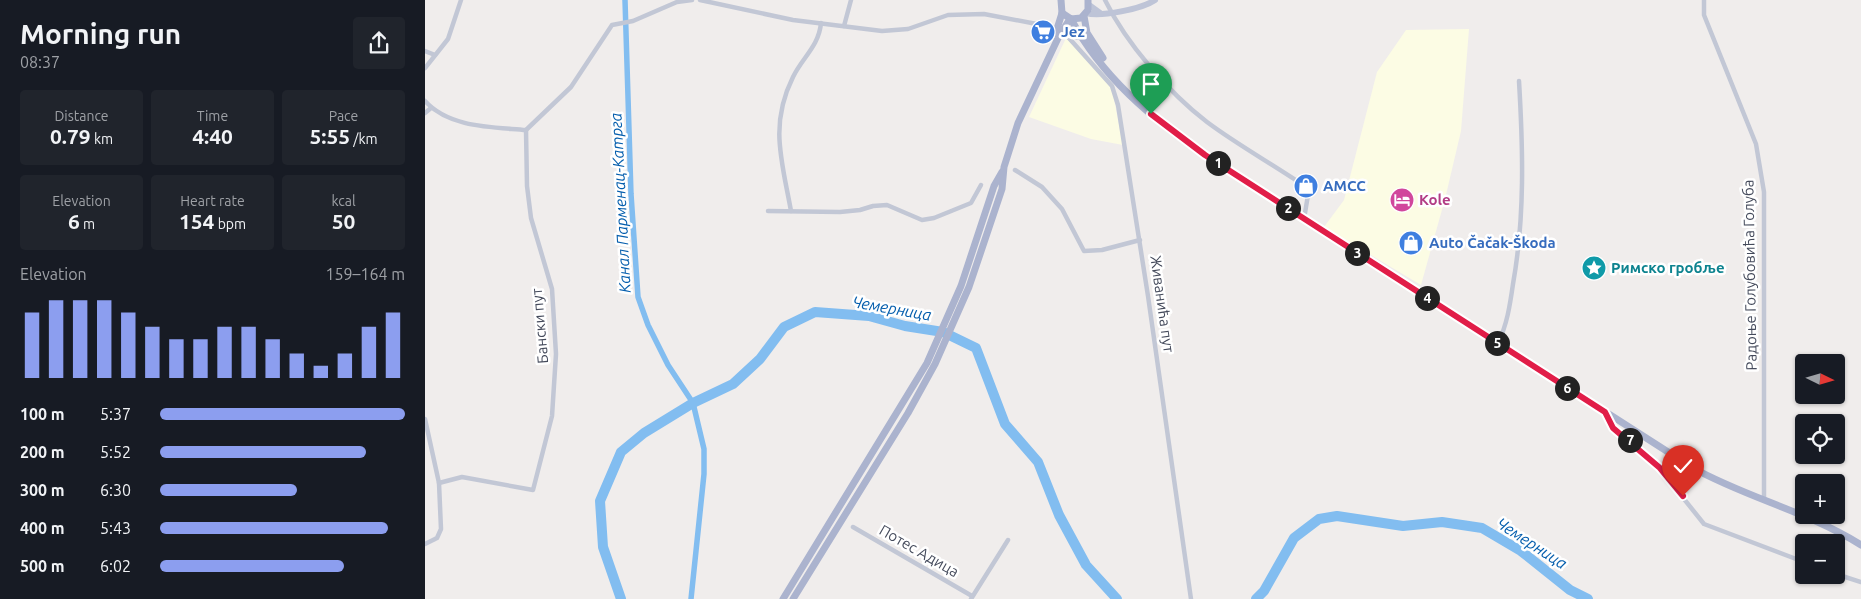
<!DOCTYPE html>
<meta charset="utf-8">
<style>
body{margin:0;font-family:Ubuntu,sans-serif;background:#20242c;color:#f1f3f6;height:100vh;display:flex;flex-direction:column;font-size:19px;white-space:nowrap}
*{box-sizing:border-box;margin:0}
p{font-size:16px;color:#9ea1a6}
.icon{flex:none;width:28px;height:28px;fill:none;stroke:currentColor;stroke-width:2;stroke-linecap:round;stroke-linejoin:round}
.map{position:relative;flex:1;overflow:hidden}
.side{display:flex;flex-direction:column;background:#171b24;width:425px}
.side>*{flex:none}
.needle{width:32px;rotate:95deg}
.controls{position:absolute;left:1370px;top:354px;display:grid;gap:10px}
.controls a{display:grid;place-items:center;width:50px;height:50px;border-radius:5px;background:#171b24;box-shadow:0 1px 4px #0004;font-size:25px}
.pin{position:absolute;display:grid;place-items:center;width:42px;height:42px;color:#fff;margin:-51px -21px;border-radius:50% 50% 50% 0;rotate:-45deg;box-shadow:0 0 5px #0007}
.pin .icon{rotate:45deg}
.km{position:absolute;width:25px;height:25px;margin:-12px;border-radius:50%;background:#222;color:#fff;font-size:14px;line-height:25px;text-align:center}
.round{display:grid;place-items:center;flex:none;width:52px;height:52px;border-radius:5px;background:#20242c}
.summary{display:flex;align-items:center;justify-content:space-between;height:85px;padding:0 20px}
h1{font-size:28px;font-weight:600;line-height:38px}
.figures{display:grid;grid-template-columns:repeat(3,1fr);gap:8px;height:85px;padding:5px 20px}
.figures div{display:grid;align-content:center;border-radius:5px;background:#20242c;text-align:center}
.figures b{font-size:21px;font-weight:600}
.figures small{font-size:14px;font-weight:400}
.figures p{font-size:14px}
.chart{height:140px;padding:10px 20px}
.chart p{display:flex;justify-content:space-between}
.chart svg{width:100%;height:90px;margin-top:5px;stroke:#8c9eef;stroke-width:6}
ul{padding:0 20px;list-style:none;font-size:16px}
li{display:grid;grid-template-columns:80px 60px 1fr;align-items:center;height:38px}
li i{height:12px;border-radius:6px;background:#8c9eef}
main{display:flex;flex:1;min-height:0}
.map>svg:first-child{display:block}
</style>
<main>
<section class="side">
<div class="summary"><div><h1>Morning run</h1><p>08:37</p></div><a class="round"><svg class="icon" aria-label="share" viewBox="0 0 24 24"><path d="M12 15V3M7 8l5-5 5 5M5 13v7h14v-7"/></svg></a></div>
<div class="figures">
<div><p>Distance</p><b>0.79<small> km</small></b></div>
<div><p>Time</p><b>4:40</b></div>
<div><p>Pace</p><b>5:55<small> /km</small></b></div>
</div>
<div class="figures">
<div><p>Elevation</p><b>6<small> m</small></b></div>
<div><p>Heart rate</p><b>154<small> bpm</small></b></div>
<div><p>kcal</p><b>50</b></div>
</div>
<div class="chart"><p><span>Elevation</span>159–164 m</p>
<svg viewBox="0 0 160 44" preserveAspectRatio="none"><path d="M5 44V12M15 44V6M25 44V6M35 44V6M45 44V12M55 44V19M65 44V25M75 44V25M85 44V19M95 44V19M105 44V25M115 44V32M125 44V38M135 44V32M145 44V19M155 44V12"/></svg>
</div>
<ul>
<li><b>100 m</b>5:37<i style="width:100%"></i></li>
<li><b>200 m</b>5:52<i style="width:84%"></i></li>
<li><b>300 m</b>6:30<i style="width:56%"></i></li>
<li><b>400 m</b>5:43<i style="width:93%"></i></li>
<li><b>500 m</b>6:02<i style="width:75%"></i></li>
</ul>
</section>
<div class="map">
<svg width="1436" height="599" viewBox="0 0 1436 599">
<rect width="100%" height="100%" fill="#f0edec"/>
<g fill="#fcfce4">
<polygon points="1044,29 1036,131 1020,199 996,285 899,227 919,200 952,72 981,30"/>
<polygon points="641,38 671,68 687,89 698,145 666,139 604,117"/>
</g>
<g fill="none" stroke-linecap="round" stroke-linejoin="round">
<polyline stroke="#82bdf0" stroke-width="5.5" points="200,0 206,194 213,297 223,325 243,365 268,403 279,449 279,474 266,599"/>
<g stroke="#82bdf0" stroke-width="10">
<polyline points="196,599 178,547 175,501 196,452 219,433 268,403 308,384 335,359 359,327 390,312 444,316 480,326 518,332 551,348 580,424 613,462 634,515 661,565 692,599"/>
<polyline points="831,599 839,591 869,538 894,519 912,516 978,526 1017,522 1057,528 1096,551 1145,590 1163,599"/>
</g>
<g stroke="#c2c7d5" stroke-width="4.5">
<polyline points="275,0 368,20 457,31 483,29 523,15 559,14 617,25 623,28 633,37"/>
<path d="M680,0C701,43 744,93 782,122C814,146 851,166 884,189L879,219"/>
<polyline points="1279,0 1279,15 1331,144 1339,192 1339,500"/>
<polyline points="419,26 426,0"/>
<polyline points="643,37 687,86 693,105 723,296 766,599"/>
<polyline points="0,51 10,55"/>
<polyline points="0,68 23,39 36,0"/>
<path d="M0,101C24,128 68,127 101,130L146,87L187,25L208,21L252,2L267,0"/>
<polyline points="0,113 6,108"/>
<polyline points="590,170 617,187 637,209 659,251 677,250 715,240"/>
<polyline points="343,211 415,212 435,210 448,206 462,205 497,220 509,218 546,203 556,185"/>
<path d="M366,211C357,161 344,125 368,77C377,58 394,46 396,23"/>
<path d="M1073,343C1082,325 1085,305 1088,284C1100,217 1098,149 1094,81"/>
<polyline points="1180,414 1188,428 1235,469 1279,524 1379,562"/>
<polyline points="0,419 14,483 16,529 12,538 0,544"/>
<polyline points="14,483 37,477 108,490 127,416 131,354 127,289 106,218 102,186 101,130"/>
<polyline points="428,527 547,596"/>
<polyline points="1411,574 1436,582"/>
<polyline points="546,599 583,540"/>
</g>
<g stroke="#bec4d7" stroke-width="6">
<polyline points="664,5 675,13"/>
<path d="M661,13C676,17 717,9 730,0"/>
</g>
<g stroke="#abb3ce" stroke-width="7">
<polyline points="637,13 646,19 656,18 663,10 663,0"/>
<polyline points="659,16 662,33 678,58"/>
<path d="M646,19C677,77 726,118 780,155L1268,468C1322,498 1384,512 1436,545"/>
<polyline points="636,33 657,37"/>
<polyline points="634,36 632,29 637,13 636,0"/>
<polyline points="358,599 502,363 536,286 569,186 577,172"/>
<polyline points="368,599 483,413 510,364 544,287 577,189 579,167 593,123 634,36 645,19"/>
</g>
</g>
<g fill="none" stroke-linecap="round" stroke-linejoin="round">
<defs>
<polyline id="route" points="726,114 780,155 1180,412 1188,428 1235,468 1258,496"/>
</defs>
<use href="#route" stroke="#fff" stroke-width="10"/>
<use href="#route" stroke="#e11d48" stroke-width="6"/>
</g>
<defs>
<symbol id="supermarket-disc" viewBox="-11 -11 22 22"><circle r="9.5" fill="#3f7fe0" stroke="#fff"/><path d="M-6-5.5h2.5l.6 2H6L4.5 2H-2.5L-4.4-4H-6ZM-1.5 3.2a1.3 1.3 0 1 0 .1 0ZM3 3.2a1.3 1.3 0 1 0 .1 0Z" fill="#fff"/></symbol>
<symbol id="shop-disc" viewBox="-11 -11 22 22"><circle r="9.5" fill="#3f7fe0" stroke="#fff"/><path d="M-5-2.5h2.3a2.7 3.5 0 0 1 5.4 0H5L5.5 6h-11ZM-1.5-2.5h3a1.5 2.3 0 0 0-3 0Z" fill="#fff"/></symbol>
<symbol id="hotel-disc" viewBox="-11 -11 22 22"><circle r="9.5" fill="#d1479c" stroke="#fff"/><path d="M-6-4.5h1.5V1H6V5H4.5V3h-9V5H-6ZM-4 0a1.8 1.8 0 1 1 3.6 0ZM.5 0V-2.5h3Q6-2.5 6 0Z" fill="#fff"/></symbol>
<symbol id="sight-disc" viewBox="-11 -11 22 22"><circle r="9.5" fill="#0f9aa8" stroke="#fff"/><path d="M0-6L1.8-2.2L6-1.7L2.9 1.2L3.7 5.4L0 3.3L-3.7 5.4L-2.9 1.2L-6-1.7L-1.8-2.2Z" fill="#fff"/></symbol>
</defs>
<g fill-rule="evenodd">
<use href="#supermarket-disc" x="604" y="18" width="28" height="28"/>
<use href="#shop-disc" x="867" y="172" width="28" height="28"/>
<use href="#hotel-disc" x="963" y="186" width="28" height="28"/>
<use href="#shop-disc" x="972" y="229" width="28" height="28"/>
<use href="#sight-disc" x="1155" y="254" width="28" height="28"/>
</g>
<g text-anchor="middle" stroke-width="5" stroke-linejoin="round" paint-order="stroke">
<g font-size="15" font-weight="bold" fill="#366cbe" stroke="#fff" text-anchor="start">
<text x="636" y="37">Jez</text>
<text x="898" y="191">АМСС</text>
<text x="1004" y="248">Auto Čačak-Škoda</text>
</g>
<g font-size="15" font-weight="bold" fill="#b23c85" stroke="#fff" text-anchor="start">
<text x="994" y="205">Kole</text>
</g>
<g font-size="15" font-weight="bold" fill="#0d838f" stroke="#fff" text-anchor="start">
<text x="1186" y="273">Римско гробље</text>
</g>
<g font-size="15" fill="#444a5b" stroke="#fff">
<text transform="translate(1325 275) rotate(-91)" y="5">Радоње Голубовића Голуба</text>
<text transform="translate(737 304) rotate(82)" y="5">Живанића пут</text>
<text transform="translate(115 326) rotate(-95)" y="5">Бански пут</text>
<text transform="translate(494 551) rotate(30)" y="5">Потес Адица</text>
</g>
<g font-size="16" font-style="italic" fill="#055ead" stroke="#fff">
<text transform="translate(195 203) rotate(-93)" y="6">Канал Парменац-Катрга</text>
<text transform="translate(467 308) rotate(10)" y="6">Чемерница</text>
<text transform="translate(1107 543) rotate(33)" y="6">Чемерница</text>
</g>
</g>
</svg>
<div class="controls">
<a><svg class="needle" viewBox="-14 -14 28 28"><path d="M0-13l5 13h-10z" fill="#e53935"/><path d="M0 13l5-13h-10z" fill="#9ea1a6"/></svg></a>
<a><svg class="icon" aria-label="locate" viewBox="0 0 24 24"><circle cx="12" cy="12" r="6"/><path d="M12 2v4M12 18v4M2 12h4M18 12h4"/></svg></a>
<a>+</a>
<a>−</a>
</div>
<div class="pin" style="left:726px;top:114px;background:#1e9e55"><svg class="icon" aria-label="arrive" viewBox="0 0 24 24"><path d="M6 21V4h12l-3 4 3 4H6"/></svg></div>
<div class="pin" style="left:1258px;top:496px;background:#d93025"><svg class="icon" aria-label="check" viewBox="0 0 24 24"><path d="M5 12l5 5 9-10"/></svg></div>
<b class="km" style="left:793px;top:163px">1</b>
<b class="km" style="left:863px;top:208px">2</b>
<b class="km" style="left:932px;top:253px">3</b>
<b class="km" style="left:1002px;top:298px">4</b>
<b class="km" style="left:1072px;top:343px">5</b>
<b class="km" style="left:1142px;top:388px">6</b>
<b class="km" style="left:1205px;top:440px">7</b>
</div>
</main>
